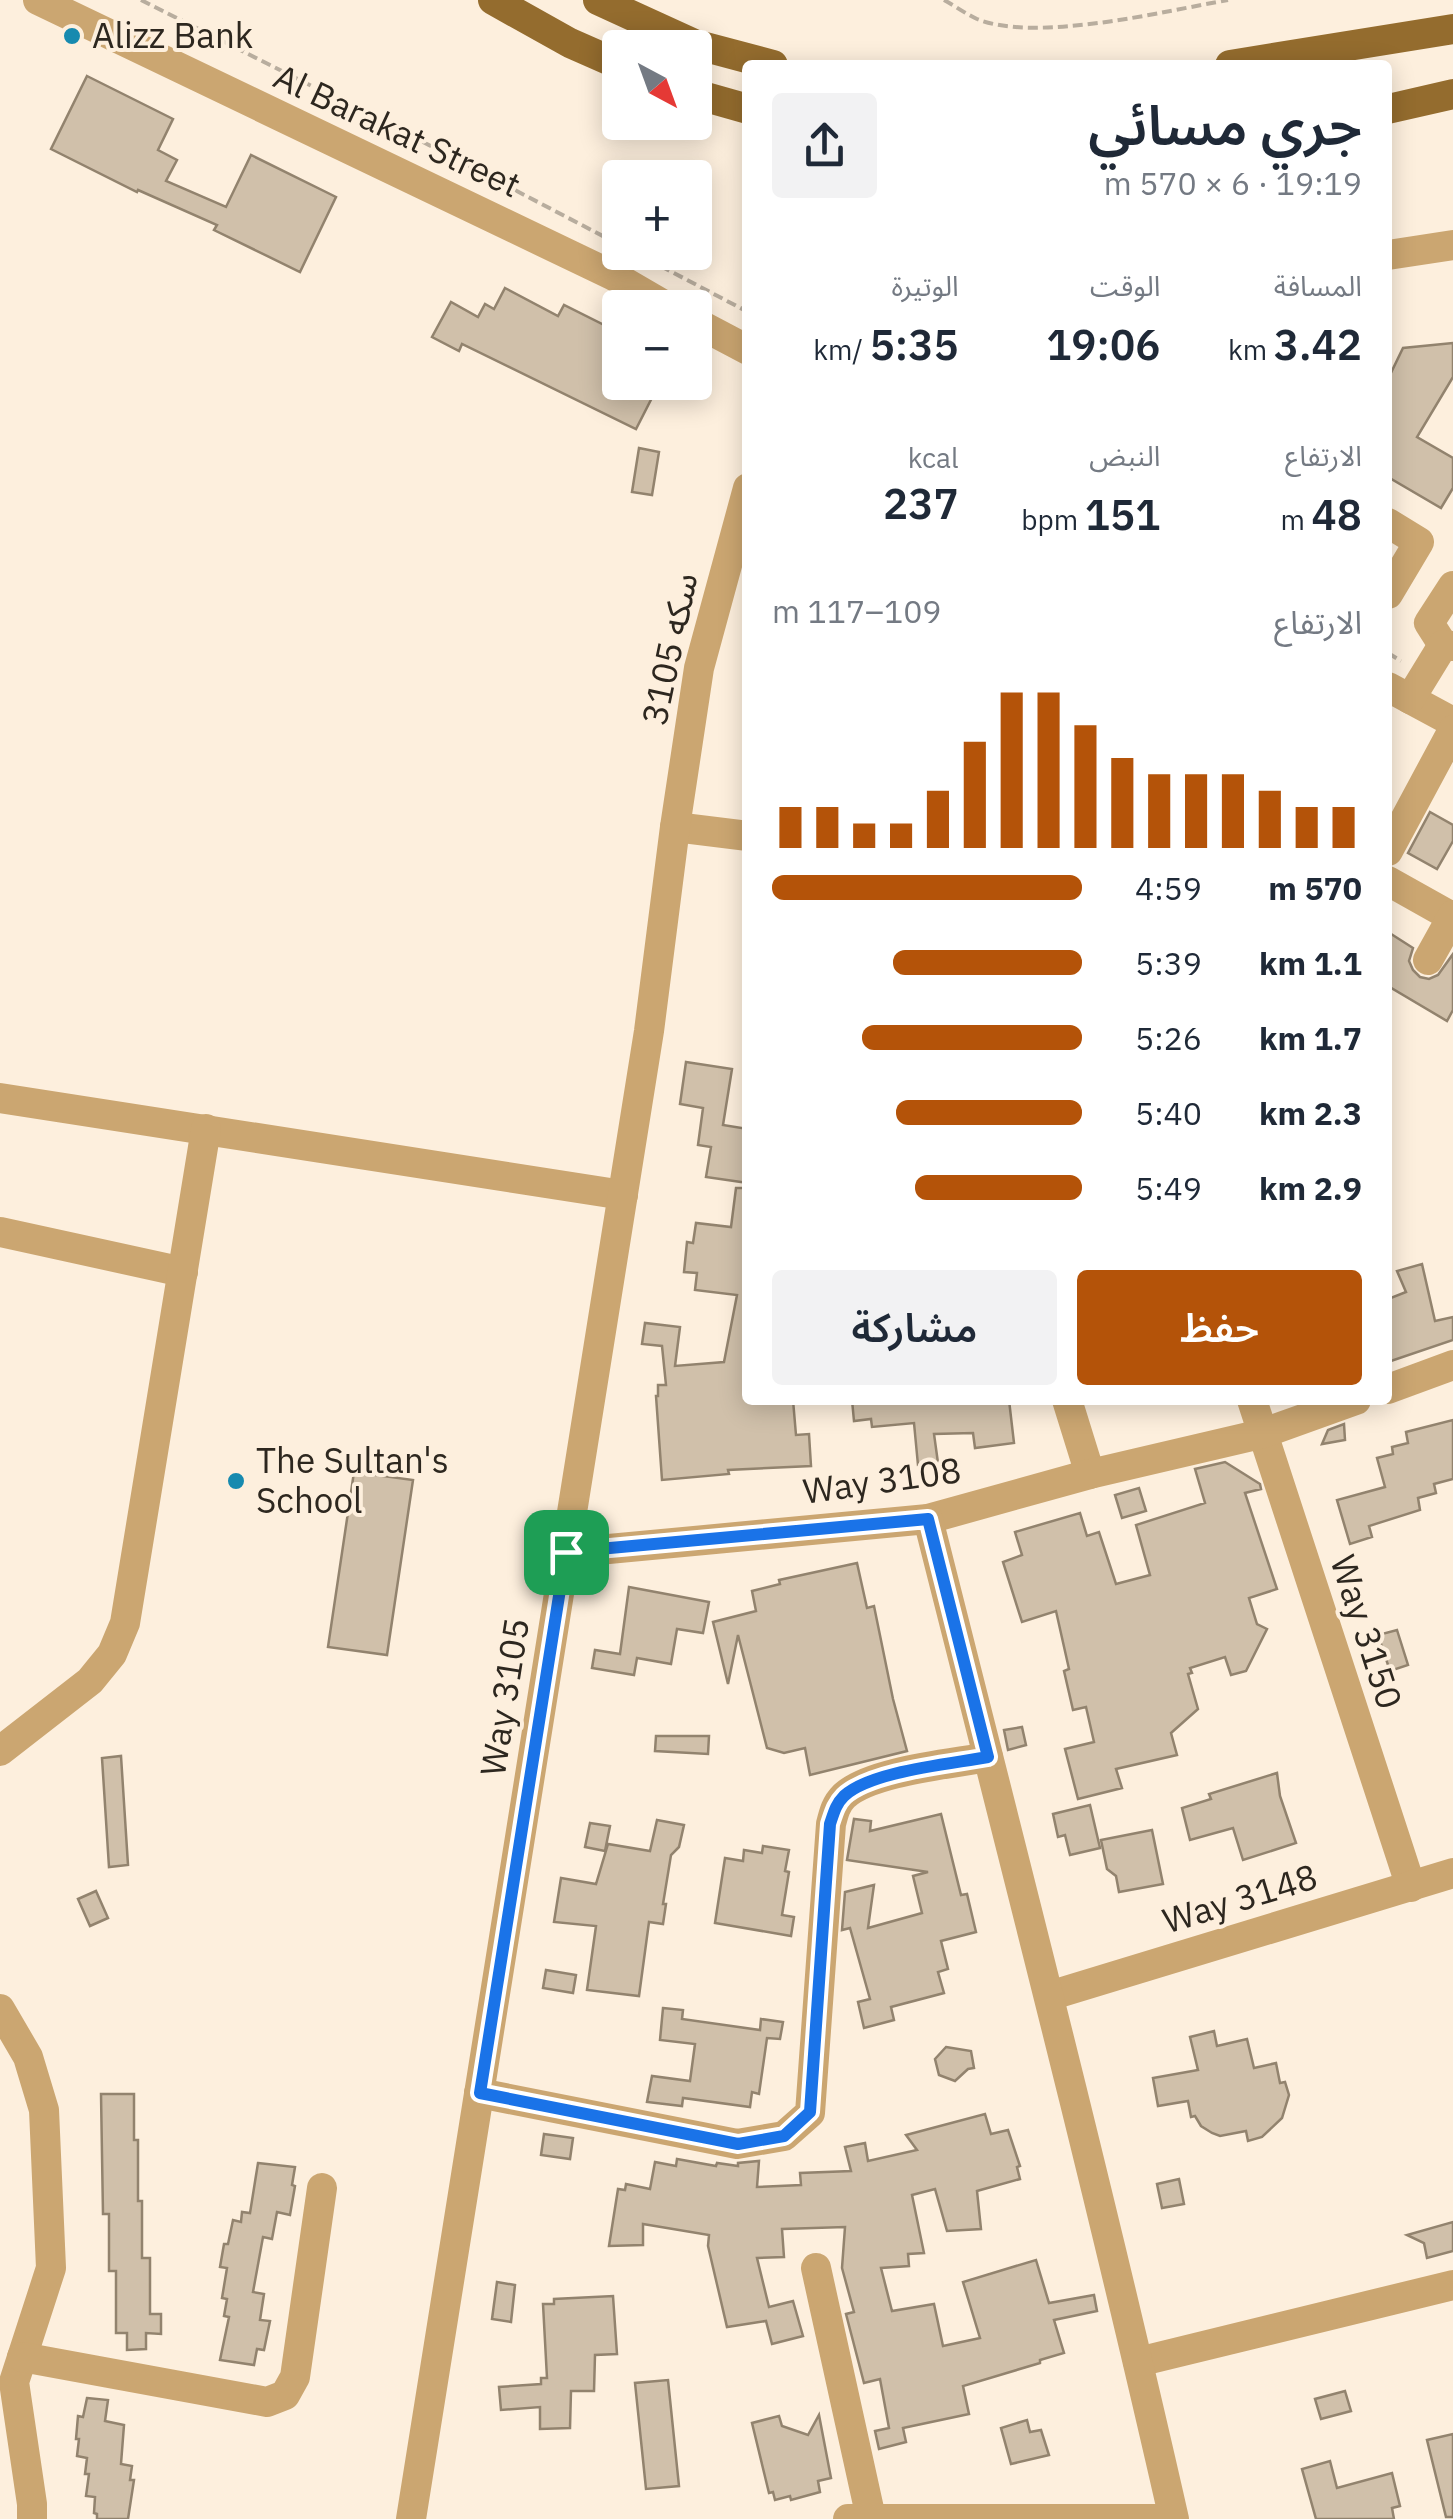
<!DOCTYPE html>
<html lang="ar">
<meta charset="utf-8">
<style>
body{margin:0;font-family:"IBM Plex Sans","Noto Sans Arabic",sans-serif;background:#f2f2f3;color:#1f2937;direction:rtl;height:100vh;display:flex;flex-direction:column;font-size:38px;white-space:nowrap}
*{box-sizing:border-box;margin:0}
p{font-size:32px;color:#747a83}
.icon{flex:none;width:55px;height:55px;fill:none;stroke:currentColor;stroke-width:2;stroke-linecap:round;stroke-linejoin:round}
.map{position:relative;flex:1;overflow:hidden;direction:ltr}
.drawer{position:absolute;left:742px;top:60px;width:650px;height:1345px;display:flex;flex-direction:column;background:#fff;border-radius:10px;box-shadow:0 5px 25px #0003;direction:rtl}
.drawer>*{flex:none}
.needle{width:65px;rotate:139deg}
.controls{position:absolute;left:602px;top:30px;display:grid;gap:20px}
.controls a{display:grid;place-items:center;width:110px;height:110px;border-radius:10px;background:#fff;box-shadow:0 5px 25px #0003;font-size:50px}
.pin{position:absolute;display:grid;place-items:center;width:85px;height:85px;color:#fff;margin:-42px;border-radius:20px;box-shadow:0 5px 15px #0006}
.round{display:grid;place-items:center;flex:none;width:105px;height:105px;border-radius:10px;background:#f2f2f3}
.summary{display:flex;align-items:center;justify-content:space-between;height:170px;padding:0 30px}
h1{font-size:55px;font-weight:600;line-height:75px}
.stats{display:grid;grid-template-columns:repeat(3,1fr);gap:15px;height:170px;padding:10px 30px}
.stats div{display:grid;align-content:center}
.stats b{font-size:42px;font-weight:600}
.stats small{font-size:28px;font-weight:400}
.stats p{font-size:28px}
.chart{height:280px;padding:20px 30px}
.chart p{display:flex;justify-content:space-between}
.chart svg{width:100%;height:180px;margin-top:10px;stroke:#b45309;stroke-width:6}
.action{display:flex;gap:20px;margin-top:auto;padding:20px 30px}
.action a{flex:1;height:115px;border-radius:10px;background:#b45309;color:#fff;font-size:40px;font-weight:600;line-height:115px;text-align:center}
.action a+a{background:#f2f2f3;color:#1f2937}
ul{padding:0 30px;list-style:none;font-size:32px}
li{display:grid;grid-template-columns:160px 120px 1fr;align-items:center;height:75px}
li i{height:25px;border-radius:12px;background:#b45309}
.map>svg:first-child{display:block}
</style>
<div class="map">
<svg width="1453" height="2519" viewBox="0 0 1453 2519">
<rect width="100%" height="100%" fill="#fdefdd"/>
<g fill="#d0c0aa" stroke="#92836e" stroke-width="2.5">
<polygon points="87,76 173,119 158,150 177,160 166,181 226,207 251,155 336,197 300,272 214,230 217,225 138,190 137,192 51,149"/>
<polygon points="505,288 558,316 564,305 620,333 620,382 660,382 636,429 462,344 459,351 432,337 451,302 478,317 485,304 494,309"/>
<polygon points="1453,343 1453,377 1417,437 1453,458 1453,488 1441,508 1388,477 1388,379 1403,348"/>
<polygon points="639,448 659,452 652,495 632,492"/>
<polygon points="1430,812 1453,825 1453,841 1437,869 1408,853"/>
<polygon points="1388,932 1413,948 1409,961 1413,970 1420,977 1429,979 1438,975 1453,954 1453,1010 1447,1021 1388,986"/>
<polygon points="686,1062 732,1069 723,1125 748,1129 748,1183 706,1177 711,1147 698,1145 703,1108 680,1104"/>
<polygon points="736,1188 748,1188 748,1400 793,1400 796,1435 809,1434 811,1466 728,1470 729,1474 662,1480 656,1396 658,1396 658,1385 666,1385 662,1346 642,1344 645,1323 680,1327 675,1366 724,1362 737,1295 695,1290 697,1273 684,1272 687,1242 693,1243 696,1223 731,1227"/>
<polygon points="1422,1264 1435,1321 1453,1317 1453,1340 1388,1362 1388,1299 1406,1292 1397,1271"/>
<polygon points="852,1400 1009,1400 1014,1443 975,1448 973,1433 934,1434 938,1463 918,1465 914,1423 872,1427 871,1419 854,1421"/>
<polygon points="1453,1420 1453,1479 1434,1484 1436,1493 1418,1498 1420,1510 1369,1526 1372,1537 1350,1544 1337,1500 1385,1487 1377,1458 1393,1454 1392,1447 1408,1443 1406,1432"/>
<polygon points="1344,1424 1345,1440 1322,1444 1328,1430"/>
<polygon points="1225,1462 1260,1484 1261,1489 1245,1493 1277,1589 1249,1598 1257,1624 1267,1629 1246,1671 1231,1675 1225,1657 1190,1668 1192,1673 1188,1674 1198,1709 1171,1733 1177,1755 1116,1769 1122,1788 1078,1799 1065,1749 1094,1742 1086,1707 1073,1710 1064,1671 1069,1669 1056,1611 1022,1622 1003,1562 1022,1555 1015,1532 1080,1513 1087,1536 1099,1532 1116,1584 1150,1575 1136,1525 1205,1503 1195,1469"/>
<polygon points="354,1472 413,1480 387,1655 328,1647"/>
<polygon points="1139,1488 1146,1511 1122,1518 1115,1495"/>
<polygon points="857,1563 867,1608 874,1606 893,1699 907,1751 810,1775 805,1748 784,1753 767,1748 738,1635 728,1684 713,1622 756,1611 752,1591 780,1584 779,1580"/>
<polygon points="629,1587 709,1602 703,1633 677,1629 671,1664 637,1658 634,1675 592,1668 595,1650 620,1654"/>
<polygon points="1397,1630 1408,1665 1390,1671 1378,1635"/>
<polygon points="1022,1727 1026,1745 1008,1750 1004,1730"/>
<polygon points="656,1736 709,1736 708,1754 655,1751"/>
<polygon points="121,1756 128,1865 109,1867 102,1758"/>
<polygon points="1277,1773 1280,1796 1296,1843 1243,1860 1233,1828 1190,1840 1182,1808 1211,1799 1209,1794"/>
<polygon points="1090,1805 1100,1848 1070,1855 1065,1835 1058,1837 1053,1814"/>
<polygon points="941,1814 961,1895 967,1894 976,1932 941,1941 948,1969 938,1972 944,1993 891,2007 894,2020 864,2028 858,2002 870,1999 850,1928 842,1930 845,1892 874,1885 868,1928 922,1913 913,1876 928,1872 847,1860 854,1819 871,1821 870,1831"/>
<polygon points="657,1820 684,1825 679,1847 671,1855 663,1904 666,1904 663,1924 649,1922 639,1996 587,1990 596,1926 554,1922 561,1878 596,1884 608,1844 650,1851"/>
<polygon points="590,1823 610,1826 605,1851 585,1847"/>
<polygon points="1152,1830 1163,1884 1119,1892 1116,1876 1107,1869 1101,1840"/>
<polygon points="763,1846 789,1850 785,1871 789,1872 782,1915 794,1917 791,1936 715,1923 725,1858 743,1861 744,1850 762,1853"/>
<polygon points="96,1891 108,1918 90,1926 78,1899"/>
<polygon points="546,1970 576,1975 573,1993 543,1988"/>
<polygon points="663,2008 683,2010 682,2019 760,2030 761,2019 783,2022 780,2039 767,2038 759,2094 752,2092 750,2107 683,2098 682,2106 647,2102 652,2076 690,2081 695,2044 660,2040"/>
<polygon points="1214,2031 1217,2046 1247,2039 1254,2068 1276,2063 1280,2083 1285,2082 1289,2095 1282,2118 1262,2137 1248,2141 1246,2131 1220,2136 1212,2133 1201,2126 1195,2116 1191,2117 1188,2101 1158,2106 1153,2078 1198,2070 1190,2037"/>
<polygon points="946,2047 971,2051 974,2068 968,2069 955,2081 939,2075 935,2059"/>
<polygon points="101,2094 134,2094 134,2140 138,2140 138,2201 142,2201 142,2258 150,2258 150,2314 161,2314 161,2334 146,2333 146,2349 127,2350 127,2333 116,2333 116,2271 109,2271 109,2214 103,2214"/>
<polygon points="985,2114 991,2134 1008,2130 1020,2166 1017,2167 1020,2179 977,2191 981,2229 947,2231 935,2189 912,2195 924,2253 908,2254 909,2266 881,2268 892,2311 934,2304 943,2346 980,2338 963,2282 1036,2260 1049,2303 1094,2295 1097,2311 1054,2320 1064,2353 1040,2360 1040,2363 963,2386 969,2414 903,2428 906,2442 879,2449 875,2431 889,2428 880,2379 864,2383 846,2314 854,2312 842,2268 845,2227 782,2229 784,2257 757,2258 769,2307 793,2301 803,2336 772,2344 766,2321 727,2327 708,2246 709,2235 643,2224 643,2245 609,2246 618,2189 625,2190 626,2184 650,2189 655,2162 676,2166 677,2159 716,2166 717,2163 738,2166 738,2163 759,2161 757,2187 801,2185 800,2173 851,2171 845,2147 865,2143 868,2161 917,2150 906,2135"/>
<polygon points="544,2134 573,2138 570,2159 541,2155"/>
<polygon points="258,2163 295,2167 292,2185 295,2186 290,2215 277,2212 272,2239 263,2237 253,2292 264,2294 260,2320 270,2321 264,2350 257,2349 254,2365 220,2360 229,2317 224,2316 227,2299 222,2298 227,2268 220,2267 224,2244 228,2244 233,2220 241,2222 242,2212 250,2213"/>
<polygon points="1179,2179 1184,2204 1162,2208 1157,2184"/>
<polygon points="1453,2222 1453,2251 1427,2258 1424,2243 1407,2235"/>
<polygon points="497,2282 515,2285 511,2322 492,2319"/>
<polygon points="613,2296 617,2354 595,2355 594,2391 571,2391 570,2428 540,2429 540,2407 501,2410 499,2387 541,2384 541,2378 547,2378 543,2304 554,2304 554,2299"/>
<polygon points="668,2380 679,2486 646,2489 635,2383"/>
<polygon points="1345,2391 1351,2411 1321,2419 1315,2399"/>
<polygon points="87,2398 108,2400 105,2421 124,2425 121,2464 132,2466 130,2480 134,2480 128,2519 97,2519 97,2514 94,2513 95,2497 86,2496 89,2474 85,2474 87,2458 77,2456 79,2439 76,2439 78,2416 83,2417"/>
<polygon points="819,2415 831,2478 818,2481 820,2492 791,2500 790,2496 775,2500 773,2492 769,2493 752,2423 779,2416 782,2426 808,2435"/>
<polygon points="1027,2420 1030,2432 1041,2430 1049,2455 1011,2464 1001,2428"/>
<polygon points="1453,2434 1453,2517 1446,2517 1427,2440"/>
<polygon points="1330,2461 1337,2488 1392,2473 1400,2506 1392,2508 1394,2519 1316,2519 1302,2469"/>
</g>
<g fill="none" stroke-linecap="round" stroke-linejoin="round">
<g stroke="#b8ad9e" stroke-width="4" stroke-dasharray="10 5" stroke-linecap="butt">
<polyline points="141,0 423,142 620,245"/>
<path d="M944,0C955,6 966,14 977,19C1036,43 1165,11 1228,0"/>
<polyline points="634,252 748,312"/>
<polyline points="1388,653 1401,661"/>
</g>
<g stroke="#cba671" stroke-width="30">
<polyline points="38,0 614,276 669,308"/>
<polyline points="1388,255 1453,245"/>
<polyline points="695,322 748,350"/>
<polyline points="1388,523 1419,542 1388,594"/>
<polyline points="1443,645 1429,623 1453,586"/>
<polyline points="1388,687 1453,722"/>
<polyline points="1410,699 1443,645 1453,646"/>
<polyline points="675,827 748,836"/>
<polyline points="1388,851 1453,730"/>
<polyline points="1388,881 1452,917"/>
<polyline points="1428,960 1453,915"/>
<polyline points="0,1098 623,1195"/>
<polyline points="0,1232 183,1272"/>
<polyline points="1388,1389 1453,1365"/>
<polyline points="1067,1400 1090,1474"/>
<polyline points="1252,1400 1411,1887"/>
<polyline points="566,1553 928,1519 1090,1474 1261,1434 1356,1400"/>
<polyline points="0,1751 90,1681 112,1654 125,1623 206,1129"/>
<polyline points="1049,1996 1453,1873"/>
<polyline points="0,2009 28,2057 44,2110 51,2268 14,2382 32,2504 32,2519"/>
<path d="M479,2093L737,2144L784,2136L810,2113L831,1824C834,1812 836,1804 844,1796C871,1771 951,1764 988,1757"/>
<polyline points="816,2268 871,2518"/>
<polyline points="22,2357 267,2402 285,2395 295,2377 322,2188"/>
<polyline points="1138,2362 1453,2285"/>
<polyline points="411,2519 649,1031 675,827 699,668 748,488"/>
<path d="M848,2519H1174C1098,2184 1012,1852 928,1519"/>
</g>
<g stroke="#946c2e" stroke-width="30">
<polyline points="493,0 570,43 620,65"/>
<polyline points="598,0 694,44 773,65"/>
<polyline points="1230,65 1453,29"/>
<polyline points="695,94 748,109"/>
<polyline points="1388,109 1453,94"/>
</g>
</g>
<g fill="none" stroke-linecap="round" stroke-linejoin="round">
<defs>
<path id="route" d="M928,1519L988,1757C951,1764 871,1771 844,1796C836,1804 834,1812 830,1824L810,2112L784,2136L738,2144L480,2093L566,1552Z"/>
</defs>
<use href="#route" stroke="#fff" stroke-width="20"/>
<use href="#route" stroke="#1a73e8" stroke-width="12"/>
</g>
<g fill="#178aaf" stroke="#fdefdd" stroke-width="4">
<circle cx="72" cy="36" r="10"/>
<circle cx="236" cy="1481" r="10"/>
</g>
<g text-anchor="middle" stroke-width="8" stroke-linejoin="round" paint-order="stroke">
<g font-size="35" fill="#2d271f" stroke="#fdefdd" text-anchor="start">
<text x="92" y="48">Alizz Bank</text>
<text x="256" y="1473">The Sultan's<tspan x="256" dy="40">School</tspan></text>
</g>
<g font-size="35" fill="#2d271f" stroke="#fdefdd">
<text transform="translate(397 131) rotate(25)" y="12">Al Barakat Street</text>
<text transform="translate(670 649) rotate(-78)" y="12">سكه 3105</text>
<text transform="translate(882 1481) rotate(-8)" y="12">Way 3108</text>
<text transform="translate(1366 1632) rotate(72)" y="12">Way 3150</text>
<text transform="translate(505 1697) rotate(-81)" y="12">Way 3105</text>
<text transform="translate(1240 1899) rotate(-17)" y="12">Way 3148</text>
</g>
</g>
</svg>
<div class="controls">
<a><svg class="needle" viewBox="-14 -14 28 28"><path d="M0-13l5 13h-10z" fill="#e53935"/><path d="M0 13l5-13h-10z" fill="#747a83"/></svg></a>
<a>+</a>
<a>−</a>
</div>
<div class="pin" style="left:566px;top:1552px;background:#1e9e55"><svg class="icon" aria-label="arrive" viewBox="0 0 24 24"><path d="M6 21V4h12l-3 4 3 4H6"/></svg></div>
<section class="drawer">
<div class="summary"><div><h1>جري مسائي</h1><p>19:19 · 6 × 570 m</p></div><a class="round"><svg class="icon" aria-label="share" viewBox="0 0 24 24"><path d="M12 15V3M7 8l5-5 5 5M5 13v7h14v-7"/></svg></a></div>
<div class="stats">
<div><p>المسافة</p><b>3.42<small> km</small></b></div>
<div><p>الوقت</p><b>19:06</b></div>
<div><p>الوتيرة</p><b>5:35<small> /km</small></b></div>
</div>
<div class="stats">
<div><p>الارتفاع</p><b>48<small> m</small></b></div>
<div><p>النبض</p><b>151<small> bpm</small></b></div>
<div><p>kcal</p><b>237</b></div>
</div>
<div class="chart"><p><span>الارتفاع</span>109–117 m</p>
<svg viewBox="0 0 160 44" preserveAspectRatio="none"><path d="M5 44V34M15 44V34M25 44V38M35 44V38M45 44V30M55 44V18M65 44V6M75 44V6M85 44V14M95 44V22M105 44V26M115 44V26M125 44V26M135 44V30M145 44V34M155 44V34"/></svg>
</div>
<ul>
<li><b>570 m</b>4:59<i style="width:100%"></i></li>
<li><b>1.1 km</b>5:39<i style="width:61%"></i></li>
<li><b>1.7 km</b>5:26<i style="width:71%"></i></li>
<li><b>2.3 km</b>5:40<i style="width:60%"></i></li>
<li><b>2.9 km</b>5:49<i style="width:54%"></i></li>
</ul>
<div class="action"><a>حفظ</a><a>مشاركة</a></div>
</section>
</div>
